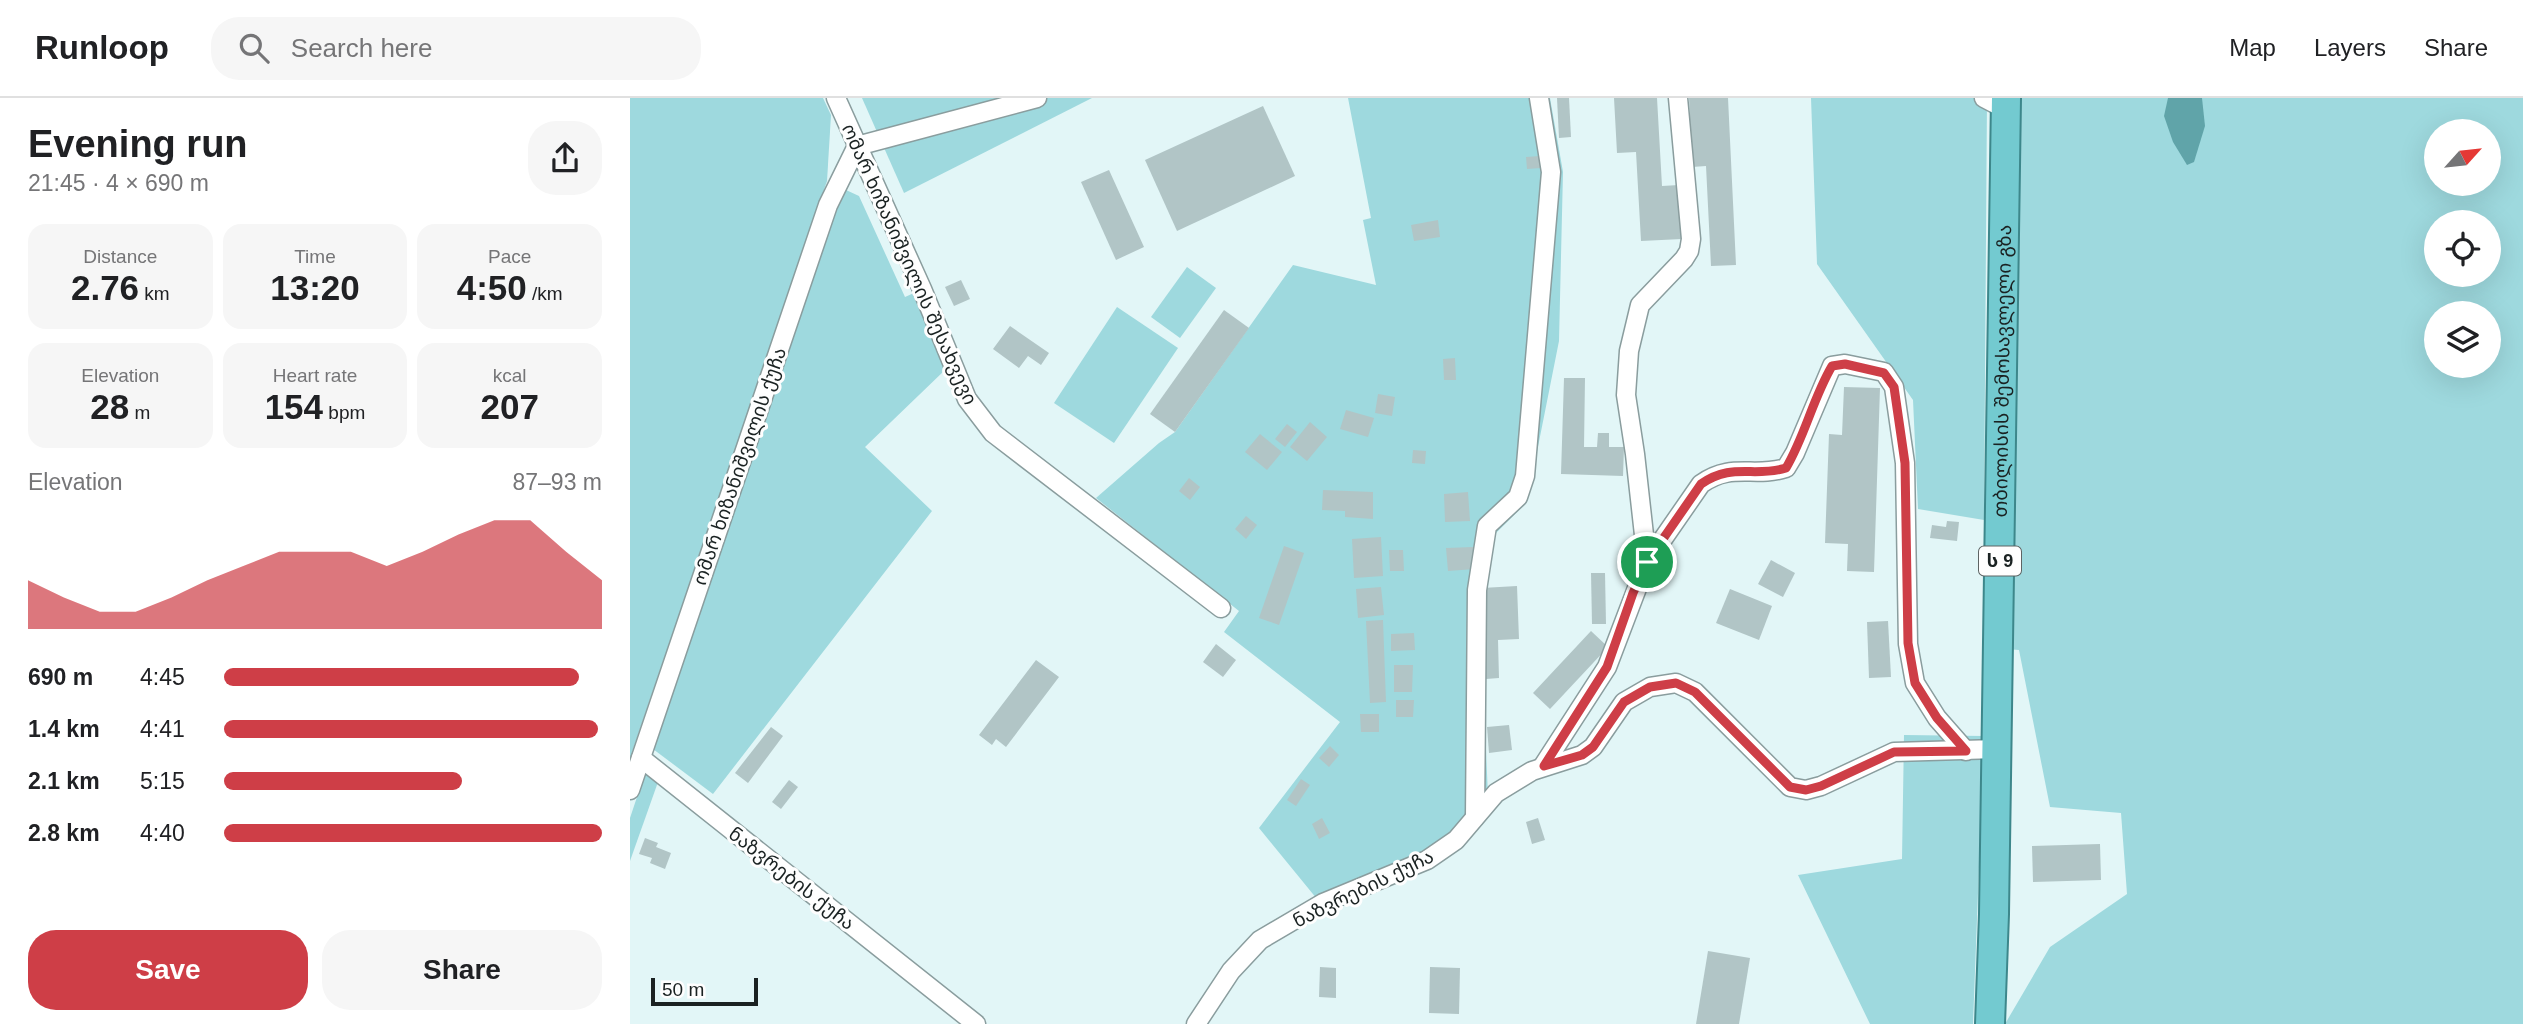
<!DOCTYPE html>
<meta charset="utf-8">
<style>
body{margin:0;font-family:Arial,"Noto Sans Georgian",sans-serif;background:#f6f6f6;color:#202124;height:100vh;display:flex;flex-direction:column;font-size:26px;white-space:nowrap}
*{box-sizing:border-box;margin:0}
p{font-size:23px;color:#757577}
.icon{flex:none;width:38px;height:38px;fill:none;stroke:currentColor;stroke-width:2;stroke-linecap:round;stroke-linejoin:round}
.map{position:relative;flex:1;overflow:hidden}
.side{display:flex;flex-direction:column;background:#fff;width:630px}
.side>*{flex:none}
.needle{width:46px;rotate:63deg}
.tools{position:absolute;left:1794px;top:21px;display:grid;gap:14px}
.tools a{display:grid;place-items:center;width:77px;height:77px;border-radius:50%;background:#fff;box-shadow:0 7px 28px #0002;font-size:35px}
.scale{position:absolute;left:21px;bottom:18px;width:107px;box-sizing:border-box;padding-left:7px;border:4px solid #1a2222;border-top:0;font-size:19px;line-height:24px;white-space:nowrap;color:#1a2222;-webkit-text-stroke:5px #fefefe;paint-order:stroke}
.pin{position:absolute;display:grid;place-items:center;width:60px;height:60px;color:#fff;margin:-30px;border:4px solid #fff;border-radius:50%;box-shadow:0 2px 7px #0007}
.round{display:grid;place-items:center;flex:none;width:74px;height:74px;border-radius:28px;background:#f6f6f6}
.overview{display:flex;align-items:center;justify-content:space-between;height:119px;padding:0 28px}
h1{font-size:38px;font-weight:800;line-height:52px}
.figures{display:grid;grid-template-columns:repeat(3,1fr);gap:10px;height:119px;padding:7px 28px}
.figures div{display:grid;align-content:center;border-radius:18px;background:#f6f6f6;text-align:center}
.figures b{font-size:35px;font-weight:800}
.figures small{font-size:19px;font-weight:400}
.figures p{font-size:19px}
.chart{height:196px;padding:14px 28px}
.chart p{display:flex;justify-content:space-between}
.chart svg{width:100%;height:126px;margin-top:7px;fill:#ce3e47;opacity:.7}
.cta{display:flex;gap:14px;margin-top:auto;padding:14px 28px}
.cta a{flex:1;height:80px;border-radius:28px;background:#ce3e47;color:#fff;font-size:28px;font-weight:800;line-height:80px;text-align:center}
.cta a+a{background:#f6f6f6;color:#202124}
ul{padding:0 28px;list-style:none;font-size:23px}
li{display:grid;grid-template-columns:112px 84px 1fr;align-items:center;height:52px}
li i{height:18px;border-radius:9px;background:#ce3e47}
header{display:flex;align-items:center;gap:42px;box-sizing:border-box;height:98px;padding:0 35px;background:#fff;border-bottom:2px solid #e0e0e0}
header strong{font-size:33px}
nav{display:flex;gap:38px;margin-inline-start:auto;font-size:24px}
.search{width:490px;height:63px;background:#f6f6f6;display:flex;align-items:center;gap:18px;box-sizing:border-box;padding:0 24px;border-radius:28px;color:#757577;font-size:26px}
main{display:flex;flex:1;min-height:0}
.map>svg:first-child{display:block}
</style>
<header>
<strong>Runloop</strong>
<div class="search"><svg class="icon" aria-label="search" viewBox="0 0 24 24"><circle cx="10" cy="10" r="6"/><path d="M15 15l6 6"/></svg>Search here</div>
<nav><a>Map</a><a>Layers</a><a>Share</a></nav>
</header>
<main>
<section class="side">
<div class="overview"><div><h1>Evening run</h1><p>21:45 · 4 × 690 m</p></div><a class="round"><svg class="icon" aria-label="share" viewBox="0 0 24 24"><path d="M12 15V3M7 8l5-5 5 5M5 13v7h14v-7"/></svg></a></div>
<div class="figures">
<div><p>Distance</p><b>2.76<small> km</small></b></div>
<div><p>Time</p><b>13:20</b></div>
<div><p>Pace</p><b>4:50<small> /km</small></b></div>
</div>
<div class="figures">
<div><p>Elevation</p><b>28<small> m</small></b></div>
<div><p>Heart rate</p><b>154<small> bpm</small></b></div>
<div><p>kcal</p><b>207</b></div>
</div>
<div class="chart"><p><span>Elevation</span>87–93 m</p>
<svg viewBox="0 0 160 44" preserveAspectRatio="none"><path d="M0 44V27L10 33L20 38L30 38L40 33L50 27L60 22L70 17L80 17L90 17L100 22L110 17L120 11L130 6L140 6L150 17L160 27V44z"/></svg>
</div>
<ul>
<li><b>690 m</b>4:45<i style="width:94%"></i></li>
<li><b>1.4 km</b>4:41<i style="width:99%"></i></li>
<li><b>2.1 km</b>5:15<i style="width:63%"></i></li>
<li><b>2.8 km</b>4:40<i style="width:100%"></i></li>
</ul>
<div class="cta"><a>Save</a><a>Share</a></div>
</section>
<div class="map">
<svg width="1893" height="926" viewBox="0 0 1893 926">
<rect width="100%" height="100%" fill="#e2f6f7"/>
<g fill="#9ed9de" fill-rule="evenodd">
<polygon points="0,0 193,0 201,17 197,83 0,660"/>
<polygon points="232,0 462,0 274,95"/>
<polygon points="718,0 920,0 933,74 929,243 897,404 858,443 849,485 858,699 820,741 687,801 629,730 710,624 594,534 609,513 466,400 529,345 545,334 663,167 746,187 733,122 741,120"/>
<polygon points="1181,0 1357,0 1354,422 1288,411 1283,302 1187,166"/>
<path d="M1388,0H1893V926H1375L1420,849L1497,796L1491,715L1420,709L1389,552L1376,551ZM1806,33H1858V86H1806ZM1806,124H1858V177H1806ZM1806,215H1858V268H1806Z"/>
<polygon points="216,92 229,98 275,199 284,195 315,272 235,349 302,413 83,696 23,651 123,358 185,158"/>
<polygon points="557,169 586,190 550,240 521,219"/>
<polygon points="487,209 548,250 484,345 424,305"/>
<polygon points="1274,637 1354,638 1343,926 1240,926 1168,777 1272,761"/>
<polygon points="15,675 28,684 0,763 0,720"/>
</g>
<polygon fill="#60a4a9" points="1538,0 1572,0 1575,28 1564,64 1557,67 1543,44 1534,18"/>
<g fill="#b1c5c6">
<polygon points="927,0 939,0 941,39 929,40"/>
<polygon points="984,0 1027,0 1032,88 1049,87 1052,141 1011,143 1006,54 987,55"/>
<polygon points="1059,0 1098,0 1106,167 1081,168 1076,68 1062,69"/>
<polygon points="633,8 665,78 547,133 515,62"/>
<polygon points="910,58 911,70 897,71 896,59"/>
<polygon points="479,72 514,149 486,162 451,84"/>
<polygon points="808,122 810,139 784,143 781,127"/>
<polygon points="331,182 340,201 324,208 315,189"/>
<polygon points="594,212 619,230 545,334 520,316"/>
<polygon points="380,228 419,255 411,267 398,258 389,270 363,251"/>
<polygon points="825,260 826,282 814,282 813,261"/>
<polygon points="934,280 955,280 954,349 967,349 968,335 979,335 979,349 994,349 993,378 931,376"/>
<polygon points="1214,289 1250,290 1244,474 1217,473 1218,446 1195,445 1199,336 1212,337"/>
<polygon points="748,296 765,299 762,318 745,315"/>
<polygon points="716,312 744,320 738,339 710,331"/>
<polygon points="680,324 697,339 677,363 660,349"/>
<polygon points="657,326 667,334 655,349 645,341"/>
<polygon points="630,336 652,354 637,372 615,354"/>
<polygon points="783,352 796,353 795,366 782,365"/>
<polygon points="559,380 570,389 560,402 549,393"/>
<polygon points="693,392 743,394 743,421 715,419 715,413 692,412"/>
<polygon points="838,394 840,423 815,424 814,396"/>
<polygon points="616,418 627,427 616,441 605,431"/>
<polygon points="1317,423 1329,424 1327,443 1300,440 1302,427 1316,429"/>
<polygon points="751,439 753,478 724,480 722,441"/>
<polygon points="654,448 674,455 649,527 629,520"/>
<polygon points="843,449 845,471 818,473 816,450"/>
<polygon points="759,452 773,452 774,473 760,473"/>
<polygon points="1141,462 1165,475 1153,499 1128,486"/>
<polygon points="961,475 975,475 976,526 962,526"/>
<polygon points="887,488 889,541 868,542 869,580 856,581 852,490"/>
<polygon points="751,489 754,517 728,520 726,491"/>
<polygon points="1100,491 1142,508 1129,542 1086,525"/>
<polygon points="753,522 756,604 740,605 736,523"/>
<polygon points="1258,523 1261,579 1239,580 1237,524"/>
<polygon points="961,533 978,549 920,611 903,595"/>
<polygon points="784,535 785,552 761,553 761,536"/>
<polygon points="586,546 606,562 593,579 573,564"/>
<polygon points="406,562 429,579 376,649 366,641 362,647 349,637"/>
<polygon points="764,567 783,567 782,594 764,594"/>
<polygon points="766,602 784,602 783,619 766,619"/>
<polygon points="730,616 749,616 749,634 731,634"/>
<polygon points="879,627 882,652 859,655 857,629"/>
<polygon points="141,629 153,638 118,685 105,675"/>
<polygon points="700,648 709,657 699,669 689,660"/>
<polygon points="671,681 680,687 666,708 657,702"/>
<polygon points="159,682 168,689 151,711 142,704"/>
<polygon points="692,720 700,735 689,741 682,726"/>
<polygon points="908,720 915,742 902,746 896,724"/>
<polygon points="15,740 28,745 26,749 41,755 35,771 20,765 22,760 9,756"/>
<polygon points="1470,746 1471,782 1403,784 1402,748"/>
<polygon points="1078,853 1120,860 1109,926 1066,926"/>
<polygon points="690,869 706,870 706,900 689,899"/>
<polygon points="800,869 830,870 829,916 799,915"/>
</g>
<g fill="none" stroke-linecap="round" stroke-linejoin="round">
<defs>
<g id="minor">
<polyline points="206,0 292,191 337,301 363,335 591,510"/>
<polyline points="1354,0 1375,11"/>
<polyline points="1017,464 1005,356 996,297 999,253 1010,207 1054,161 1059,153 1061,141 1048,0"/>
<polyline points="11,660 346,926"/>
<path d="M913,668L977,569L1017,464L1071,386C1102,364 1123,380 1156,370L1165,355L1202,268L1215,266L1254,274L1264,289L1275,365L1278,546L1285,585L1307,620L1336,653"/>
<polyline points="0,692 198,107 227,48 407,0"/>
<polyline points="845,719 847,492 857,428 888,399 895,378 921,74 909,0"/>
<polyline points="566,926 601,873 630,842 693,805 797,762 826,742 866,695 902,673 952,657 963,649 994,604 1020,589 1046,585 1065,594 1160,689 1176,692 1191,688 1264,654 1367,651"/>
</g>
<g id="trunk">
<path id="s1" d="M1360,926L1364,816L1376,0"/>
</g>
</defs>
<use href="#minor" stroke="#8a9d9e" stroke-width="21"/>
<use href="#trunk" stroke="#3d878b" stroke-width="32"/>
<use href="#minor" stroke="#fff" stroke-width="18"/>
<use href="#trunk" stroke="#73cad0" stroke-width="28"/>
</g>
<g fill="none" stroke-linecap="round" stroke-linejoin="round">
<defs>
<path id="route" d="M1215,266L1254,275L1264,289L1275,365L1278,545L1285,585L1307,620L1336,653L1264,654L1191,688L1176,692L1160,689L1065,594L1046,585L1020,589L994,604L963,649L952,657L914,668L977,569L1003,495L1017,464L1071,386C1103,364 1123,380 1156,370C1175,338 1183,300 1202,268Z"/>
</defs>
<use href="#route" stroke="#fff" stroke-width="14"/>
<use href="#route" stroke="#ce3e47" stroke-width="9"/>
</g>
<g text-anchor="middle" stroke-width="6" stroke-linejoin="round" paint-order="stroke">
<rect fill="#fefefe" stroke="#5e6464" stroke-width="2" x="1349" y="448.5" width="42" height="29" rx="5"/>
<g font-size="18" font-weight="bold" fill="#1a2222">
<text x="1370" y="469">ს 9</text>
</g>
<g font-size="19" fill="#1a2222" stroke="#fefefe">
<text transform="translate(280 166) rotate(66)" y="7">ომარ ხიზანიშვილის შესახვევი</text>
<text dy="7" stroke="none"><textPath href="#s1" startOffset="653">თბილისის შემოსავლელი გზა</textPath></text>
<text transform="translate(109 368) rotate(-71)" y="7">ომარ ხიზანიშვილის ქუჩა</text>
<text transform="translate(162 780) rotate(38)" y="7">ნაზვრების ქუჩა</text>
<text transform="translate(733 790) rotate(-26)" y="7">ნაზვრების ქუჩა</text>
</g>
</g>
</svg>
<div class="tools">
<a><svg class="needle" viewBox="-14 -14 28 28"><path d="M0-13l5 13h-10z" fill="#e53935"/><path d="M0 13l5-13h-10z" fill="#757577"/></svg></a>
<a><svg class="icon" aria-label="locate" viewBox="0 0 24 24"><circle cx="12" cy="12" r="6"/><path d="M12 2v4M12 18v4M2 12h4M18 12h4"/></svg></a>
<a><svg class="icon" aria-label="layers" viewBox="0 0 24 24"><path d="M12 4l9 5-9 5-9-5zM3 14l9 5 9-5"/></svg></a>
</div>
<div class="scale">50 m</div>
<div class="pin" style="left:1017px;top:464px;background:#1e9e55"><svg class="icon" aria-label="arrive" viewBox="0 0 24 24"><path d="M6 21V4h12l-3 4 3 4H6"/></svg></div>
</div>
</main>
